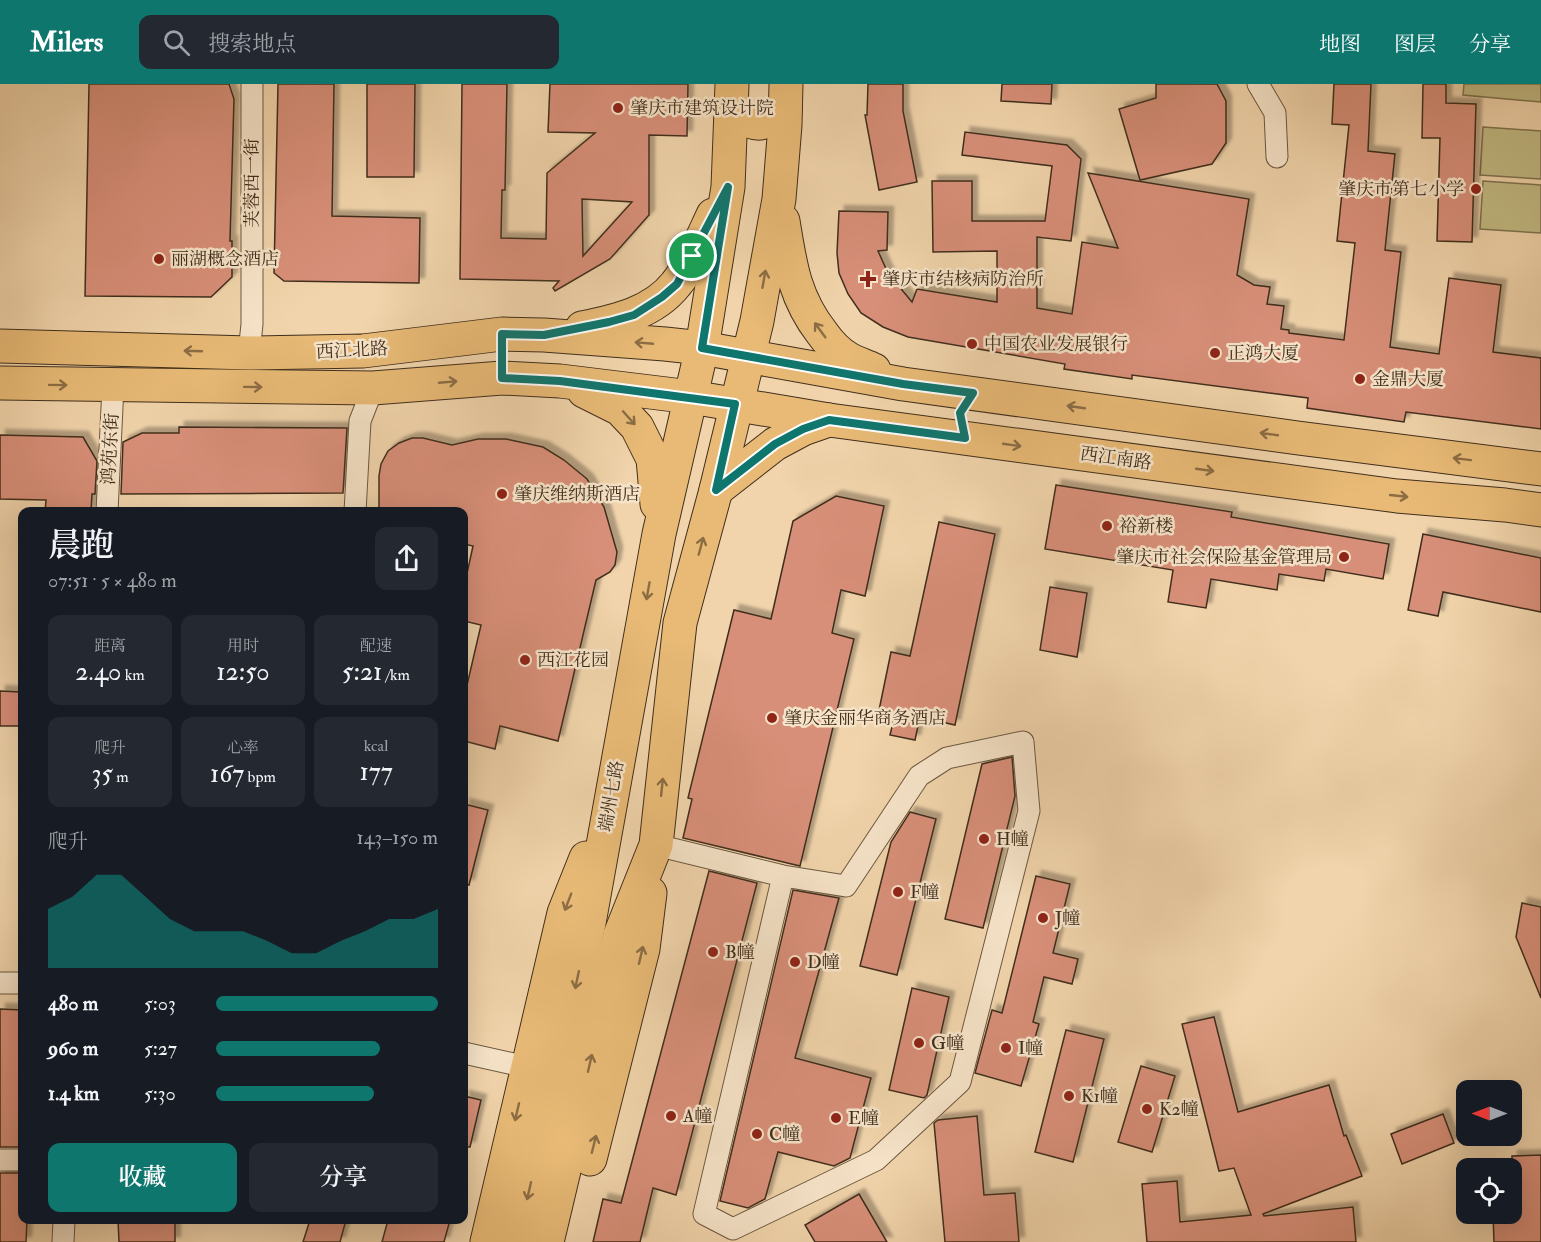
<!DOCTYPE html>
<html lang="zh">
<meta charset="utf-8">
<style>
body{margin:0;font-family:"IM FELL Double Pica","Noto Serif SC",serif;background:#242831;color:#f1f3f6;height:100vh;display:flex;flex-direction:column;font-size:22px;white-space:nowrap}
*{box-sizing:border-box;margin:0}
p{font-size:20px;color:#9ea1a6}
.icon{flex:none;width:33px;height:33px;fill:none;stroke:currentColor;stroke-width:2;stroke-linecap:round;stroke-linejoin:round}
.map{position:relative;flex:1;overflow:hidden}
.side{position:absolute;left:18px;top:423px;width:450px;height:717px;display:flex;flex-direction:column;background:#171b24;border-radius:12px;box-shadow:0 6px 24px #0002}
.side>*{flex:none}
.needle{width:39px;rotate:270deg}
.buttons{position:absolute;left:1456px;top:996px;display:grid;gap:12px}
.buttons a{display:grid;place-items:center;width:66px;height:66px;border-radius:12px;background:#171b24;box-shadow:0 6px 24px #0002;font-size:30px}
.pin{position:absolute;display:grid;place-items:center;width:51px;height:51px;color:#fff;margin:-26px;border:3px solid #fff;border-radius:50%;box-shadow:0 2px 6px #0007}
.round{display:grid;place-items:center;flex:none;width:63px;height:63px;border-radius:12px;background:#242831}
.overview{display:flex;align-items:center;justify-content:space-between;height:102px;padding:0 30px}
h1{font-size:33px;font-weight:600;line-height:45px}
.stats{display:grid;grid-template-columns:repeat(3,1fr);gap:9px;height:102px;padding:6px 30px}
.stats div{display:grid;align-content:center;border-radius:12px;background:#242831;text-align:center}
.stats b{font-size:26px;font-weight:600}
.stats small{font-size:16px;font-weight:400}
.stats p{font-size:16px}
.chart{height:168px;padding:12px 30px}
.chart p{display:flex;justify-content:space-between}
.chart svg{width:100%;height:108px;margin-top:6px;fill:#0f766e;opacity:.7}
.action{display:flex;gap:12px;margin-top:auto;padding:12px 30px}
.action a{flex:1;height:69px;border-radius:12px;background:#0f766e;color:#fff;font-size:24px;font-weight:600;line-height:69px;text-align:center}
.action a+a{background:#242831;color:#f1f3f6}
ul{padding:0 30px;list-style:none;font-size:20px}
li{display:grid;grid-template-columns:96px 72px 1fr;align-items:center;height:45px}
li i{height:15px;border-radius:8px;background:#0f766e}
header{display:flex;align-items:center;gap:36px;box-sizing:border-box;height:84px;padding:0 30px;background:#0f766e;color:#fff}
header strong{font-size:28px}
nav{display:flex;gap:33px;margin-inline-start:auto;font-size:21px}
.search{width:420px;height:54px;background:#242831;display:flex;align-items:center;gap:15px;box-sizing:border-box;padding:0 21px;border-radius:12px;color:#9ea1a6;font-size:22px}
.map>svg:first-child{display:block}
</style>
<header>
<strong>Milers</strong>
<div class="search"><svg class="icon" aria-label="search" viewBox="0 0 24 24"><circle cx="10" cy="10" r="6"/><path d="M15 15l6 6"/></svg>搜索地点</div>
<nav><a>地图</a><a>图层</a><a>分享</a></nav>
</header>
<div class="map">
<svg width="1541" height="1158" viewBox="0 0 1541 1158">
<defs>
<filter id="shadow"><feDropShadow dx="5.5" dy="-5.5" stdDeviation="1.5" flood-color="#0004"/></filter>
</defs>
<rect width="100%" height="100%" fill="#f1d4ab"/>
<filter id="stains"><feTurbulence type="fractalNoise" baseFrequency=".00333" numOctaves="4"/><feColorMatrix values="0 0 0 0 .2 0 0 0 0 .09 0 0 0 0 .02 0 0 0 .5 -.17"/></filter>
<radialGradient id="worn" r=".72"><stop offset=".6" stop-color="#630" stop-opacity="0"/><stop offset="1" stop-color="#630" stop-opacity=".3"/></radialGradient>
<g fill="#c2ba83" stroke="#817450" stroke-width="1.5">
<polygon points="1464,0 1541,0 1541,18 1463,11"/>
<polygon points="1483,43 1541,47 1541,95 1480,91"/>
<polygon points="1483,97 1541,101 1541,149 1480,145"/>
</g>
<g fill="#d88f79" stroke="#402e1c" stroke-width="1.5" fill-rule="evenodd" filter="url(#shadow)">
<polygon points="89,0 229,0 234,15 230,157 232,157 232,193 211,213 85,212"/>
<polygon points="278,0 334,0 332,132 420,134 419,199 284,197 274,189"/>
<polygon points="367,0 415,0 414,93 367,93"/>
<path d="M462,0H507L505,106H502L501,154L546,155L547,89L595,49L548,48L550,0H688L687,52L649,51V131L610,175L555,207L553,204L559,197L460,195ZM582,115L632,118L583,172Z"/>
<polygon points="868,0 903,0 903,27 917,98 879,106 865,31 867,31"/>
<polygon points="1002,0 1052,0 1051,20 1001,17"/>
<polygon points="1156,0 1217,0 1226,17 1226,59 1212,80 1140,96 1119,25 1156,14"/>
<polygon points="1334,0 1371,0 1368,67 1395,70 1385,166 1401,168 1390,263 1439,270 1449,194 1501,201 1493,268 1541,274 1541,345 1406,328 1404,338 1307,324 1308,314 1132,291 1132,295 1064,285 1065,280 908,253 883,243 861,229 848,210 839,189 837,169 839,127 888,128 887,166 878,167 888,189 912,218 917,205 997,218 997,167 933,168 932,97 972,97 972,137 1045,137 1052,82 962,71 965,48 1067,61 1081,75 1071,157 1037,153 1037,224 1072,230 1082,158 1118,164 1088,89 1249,115 1237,191 1254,201 1270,203 1267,220 1284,222 1281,245 1289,246 1289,249 1344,256 1355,159 1337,157 1349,41 1332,40"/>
<polygon points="1423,0 1446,0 1446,19 1476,20 1472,158 1437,157 1440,54 1422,54"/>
<polygon points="179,343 347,344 343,409 121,410 123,358 142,349 179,349"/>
<polygon points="0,351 83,353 97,377 95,410 92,410 91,428 45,428 46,416 0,415"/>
<polygon points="412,354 423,354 452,361 478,355 506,355 543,363 564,376 587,395 604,423 617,468 615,481 610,488 596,496 558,657 500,642 495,665 464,657 464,614 481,541 464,537 464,503 473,462 464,460 464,428 379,428 379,392 381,380 388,367 399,359"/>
<polygon points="1056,401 1232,428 1231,433 1389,460 1383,495 1326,485 1324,497 1279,490 1277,506 1211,495 1206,524 1168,518 1173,486 1045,465"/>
<polygon points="836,412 884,422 865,512 841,506 832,549 854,555 800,782 683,754 692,715 688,714 734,526 771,535 793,437"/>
<polygon points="939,438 995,450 955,641 920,633 915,656 890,651 893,639 877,636 891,568 910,572"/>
<polygon points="1423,450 1541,474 1541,528 1443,508 1438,532 1408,526"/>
<polygon points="1050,503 1087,509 1077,573 1040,566"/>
<polygon points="0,607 20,608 20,642 0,642"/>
<polygon points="1012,673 1015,712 983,844 945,835 982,680"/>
<polygon points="464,720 488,726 469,801 464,800"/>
<polygon points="910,728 936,735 897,891 860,882 891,758"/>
<polygon points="709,787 757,799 676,1111 653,1104 640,1158 593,1158 603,1115 621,1119"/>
<polygon points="1036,792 1070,800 1053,869 1078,875 1072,900 1044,893 1033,938 1039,940 1021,1002 975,989 992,926 1002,929"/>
<polygon points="793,806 839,814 795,974 871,994 850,1074 834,1082 778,1068 765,1115 748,1124 720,1117"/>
<polygon points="1522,819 1541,823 1541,914 1516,853"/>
<polygon points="912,904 949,913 927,1011 924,1014 889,1006"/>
<polygon points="0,925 22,926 22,1063 0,1063"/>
<polygon points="1214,933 1238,1028 1329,1001 1344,1052 1346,1051 1362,1092 1263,1130 1264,1132 1353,1123 1356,1158 1147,1158 1142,1100 1177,1097 1180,1138 1251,1131 1234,1084 1219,1087 1182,940"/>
<polygon points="1066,946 1104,955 1073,1078 1035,1068"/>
<polygon points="1141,982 1175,992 1152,1068 1118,1058"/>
<polygon points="464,1012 481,1016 470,1063 464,1063"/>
<polygon points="1443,1030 1454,1059 1402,1080 1391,1050"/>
<polygon points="977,1032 984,1111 1015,1109 1019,1158 945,1158 934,1039 938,1036"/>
<polygon points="1541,1071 1541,1158 1494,1158 1493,1130 1512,1130 1512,1072"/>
<polygon points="0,1089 22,1089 22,1136 27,1136 26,1158 0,1158"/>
<polygon points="859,1110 887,1158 815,1158 805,1141"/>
<polygon points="118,1136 175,1136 175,1158 119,1158"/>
<polygon points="310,1136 346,1136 340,1158 303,1158"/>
<polygon points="388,1136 450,1136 444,1158 382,1158"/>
</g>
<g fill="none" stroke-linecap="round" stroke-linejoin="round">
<defs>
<g id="minor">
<polyline points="1258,0 1275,29 1277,73"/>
<polyline points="249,269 252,240 252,0"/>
<polyline points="107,428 113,302"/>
<polyline points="355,428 360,337 373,304"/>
<polyline points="656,761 783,792 846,802 919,692 947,674 1023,658 1029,727 960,998 876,1076 733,1145 704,1130 783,792"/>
<polyline points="0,899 22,899"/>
<polyline points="464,969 527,983"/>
<polyline points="0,1076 22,1076"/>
<polyline points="63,1158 64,1136"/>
</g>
<g id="primary">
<path d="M731,25C755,43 760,44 785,27"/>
<path d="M783,137C790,180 794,213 822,249C829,259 838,269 849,275C856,279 866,282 874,286"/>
<path d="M582,244C616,237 653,229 676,200C691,182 703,152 713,131"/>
<polyline points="0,262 249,269 363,267 502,250 544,251 665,260 702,264 903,300 1298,354 1541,385"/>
<polyline points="0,299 373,304 502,294 560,297 691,313 829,336 1397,412 1505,421 1541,426"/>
<polyline points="584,307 620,325 637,343 653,375 657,420"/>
<polyline points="716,406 775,360 803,345 829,336"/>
<polyline points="590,1075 643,865 650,809"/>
<polyline points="487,1158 564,829 586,774"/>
<polyline points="517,1158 555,999 589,839 659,450 702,264 728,103 732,0"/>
<polyline points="547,1158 620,851 656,761 680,539 716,406 757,237 779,115 785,41 786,0"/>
</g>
</defs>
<use href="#minor" stroke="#6c5840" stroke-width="23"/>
<use href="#primary" stroke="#402e1c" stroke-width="35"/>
<use href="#minor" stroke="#f6e3c8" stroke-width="21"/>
<use href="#primary" stroke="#e8ba76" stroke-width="33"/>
</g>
<defs><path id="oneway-shaft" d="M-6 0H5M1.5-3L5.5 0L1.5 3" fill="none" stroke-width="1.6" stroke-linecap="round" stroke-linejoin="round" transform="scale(1.5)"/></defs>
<g stroke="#8c6d44">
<use href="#oneway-shaft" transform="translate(764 195) rotate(-80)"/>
<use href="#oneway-shaft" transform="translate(820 246) rotate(-126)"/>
<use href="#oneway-shaft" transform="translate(644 259) rotate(-175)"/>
<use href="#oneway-shaft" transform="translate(193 267) rotate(-178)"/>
<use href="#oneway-shaft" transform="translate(448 298) rotate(-5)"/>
<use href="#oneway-shaft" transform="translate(58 301) rotate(1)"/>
<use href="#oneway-shaft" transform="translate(253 303) rotate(1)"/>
<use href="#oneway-shaft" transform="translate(1076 323) rotate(-172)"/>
<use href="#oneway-shaft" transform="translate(629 334) rotate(48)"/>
<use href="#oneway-shaft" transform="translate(1269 350) rotate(-172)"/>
<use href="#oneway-shaft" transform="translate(1012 361) rotate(8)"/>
<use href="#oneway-shaft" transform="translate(1462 375) rotate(-173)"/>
<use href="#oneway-shaft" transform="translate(1205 386) rotate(8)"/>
<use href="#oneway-shaft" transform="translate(1399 412) rotate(6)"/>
<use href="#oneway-shaft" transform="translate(701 462) rotate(-75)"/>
<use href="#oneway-shaft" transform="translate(648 507) rotate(100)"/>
<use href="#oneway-shaft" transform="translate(662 703) rotate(-84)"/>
<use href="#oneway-shaft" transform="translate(568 818) rotate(111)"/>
<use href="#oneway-shaft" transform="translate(641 871) rotate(-77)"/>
<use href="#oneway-shaft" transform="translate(577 896) rotate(102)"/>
<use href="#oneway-shaft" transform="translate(590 979) rotate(-77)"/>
<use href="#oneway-shaft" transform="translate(517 1028) rotate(103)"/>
<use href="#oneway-shaft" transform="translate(594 1060) rotate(-76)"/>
<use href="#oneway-shaft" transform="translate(529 1107) rotate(103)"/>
</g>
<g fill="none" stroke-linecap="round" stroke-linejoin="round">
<defs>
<polygon id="route" points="728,103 702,264 903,300 973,309 960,329 965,354 829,336 803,345 775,360 716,406 735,320 560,297 502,294 502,250 544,251 609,238 634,231 662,213 677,200"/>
</defs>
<use href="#route" stroke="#fff" stroke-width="12"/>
<use href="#route" stroke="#0f766e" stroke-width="8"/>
</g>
<g fill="#8f2418" stroke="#f6e3c8" stroke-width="2">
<circle cx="618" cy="24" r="6"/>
<circle cx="1476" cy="105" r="6"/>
<circle cx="159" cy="175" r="6"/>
<path d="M865 186h6v6h6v6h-6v6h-6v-6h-6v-6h6z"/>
<circle cx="972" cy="260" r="6"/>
<circle cx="1215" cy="269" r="6"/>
<circle cx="1360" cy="295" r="6"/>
<circle cx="502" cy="410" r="6"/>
<circle cx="1107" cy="442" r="6"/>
<circle cx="1344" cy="473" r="6"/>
<circle cx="525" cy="576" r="6"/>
<circle cx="772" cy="634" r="6"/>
<circle cx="984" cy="755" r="6"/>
<circle cx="898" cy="808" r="6"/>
<circle cx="1043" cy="834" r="6"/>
<circle cx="713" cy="868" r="6"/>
<circle cx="795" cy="878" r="6"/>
<circle cx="919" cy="959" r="6"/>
<circle cx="1006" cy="964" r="6"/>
<circle cx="1069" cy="1012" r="6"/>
<circle cx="1147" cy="1025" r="6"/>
<circle cx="671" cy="1032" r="6"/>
<circle cx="836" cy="1034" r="6"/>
<circle cx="757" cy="1050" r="6"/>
</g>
<g text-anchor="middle" stroke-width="5" stroke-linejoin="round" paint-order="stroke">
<g font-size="18" fill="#402e1c" stroke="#f6e3c8" text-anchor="start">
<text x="630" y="30">肇庆市建筑设计院</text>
<text x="1464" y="111" text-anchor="end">肇庆市第七小学</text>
<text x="171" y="181">丽湖概念酒店</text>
<text x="882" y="201">肇庆市结核病防治所</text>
<text x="984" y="266">中国农业发展银行</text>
<text x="1227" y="275">正鸿大厦</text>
<text x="1372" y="301">金鼎大厦</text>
<text x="514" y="416">肇庆维纳斯酒店</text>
<text x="1119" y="448">裕新楼</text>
<text x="1332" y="479" text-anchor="end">肇庆市社会保险基金管理局</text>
<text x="537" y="582">西江花园</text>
<text x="784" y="640">肇庆金丽华商务酒店</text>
<text x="996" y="761">H幢</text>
<text x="910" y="814">F幢</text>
<text x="1055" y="840">J幢</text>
<text x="725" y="874">B幢</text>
<text x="807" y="884">D幢</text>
<text x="931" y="965">G幢</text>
<text x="1018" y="970">I幢</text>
<text x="1081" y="1018">K1幢</text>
<text x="1159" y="1031">K2幢</text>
<text x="683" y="1038">A幢</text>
<text x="848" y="1040">E幢</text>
<text x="769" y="1056">C幢</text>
</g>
<g font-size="18" fill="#402e1c" stroke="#f6e3c8">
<text transform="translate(252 99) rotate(-90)" y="6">芙蓉西一街</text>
<text transform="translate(352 266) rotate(-3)" y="6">西江北路</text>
<text transform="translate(110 365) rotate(-87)" y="6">鸿苑东街</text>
<text transform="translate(1116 374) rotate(8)" y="6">西江南路</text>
<text transform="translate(611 712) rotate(-80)" y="6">端州七路</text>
</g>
</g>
<rect width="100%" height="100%" filter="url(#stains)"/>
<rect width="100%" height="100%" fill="url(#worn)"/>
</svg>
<div class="buttons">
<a><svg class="needle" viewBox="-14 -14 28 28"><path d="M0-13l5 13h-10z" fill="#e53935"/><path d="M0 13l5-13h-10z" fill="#9ea1a6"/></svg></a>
<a><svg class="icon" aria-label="locate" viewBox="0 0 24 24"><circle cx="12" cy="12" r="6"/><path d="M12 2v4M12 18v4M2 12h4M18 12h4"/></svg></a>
</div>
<div class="pin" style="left:692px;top:172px;background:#1e9e55"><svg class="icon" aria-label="arrive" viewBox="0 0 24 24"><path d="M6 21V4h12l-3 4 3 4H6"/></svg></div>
<section class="side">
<div class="overview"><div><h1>晨跑</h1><p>07:51 · 5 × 480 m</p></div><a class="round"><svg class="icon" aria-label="share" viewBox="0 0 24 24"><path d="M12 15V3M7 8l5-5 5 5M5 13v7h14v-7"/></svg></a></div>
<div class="stats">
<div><p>距离</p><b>2.40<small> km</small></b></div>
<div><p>用时</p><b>12:50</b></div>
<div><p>配速</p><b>5:21<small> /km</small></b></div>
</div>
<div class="stats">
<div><p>爬升</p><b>35<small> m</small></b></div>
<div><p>心率</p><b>167<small> bpm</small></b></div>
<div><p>kcal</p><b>177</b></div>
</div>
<div class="chart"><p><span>爬升</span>143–150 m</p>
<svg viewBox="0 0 160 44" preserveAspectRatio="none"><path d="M0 44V20L10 15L20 6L30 6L40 15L50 24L60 29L70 29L80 29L90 33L100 38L110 38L120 33L130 29L140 24L150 24L160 20V44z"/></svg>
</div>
<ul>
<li><b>480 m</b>5:03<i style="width:100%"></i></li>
<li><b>960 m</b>5:27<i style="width:74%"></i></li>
<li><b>1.4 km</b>5:30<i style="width:71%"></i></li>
</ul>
<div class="action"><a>收藏</a><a>分享</a></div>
</section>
</div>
